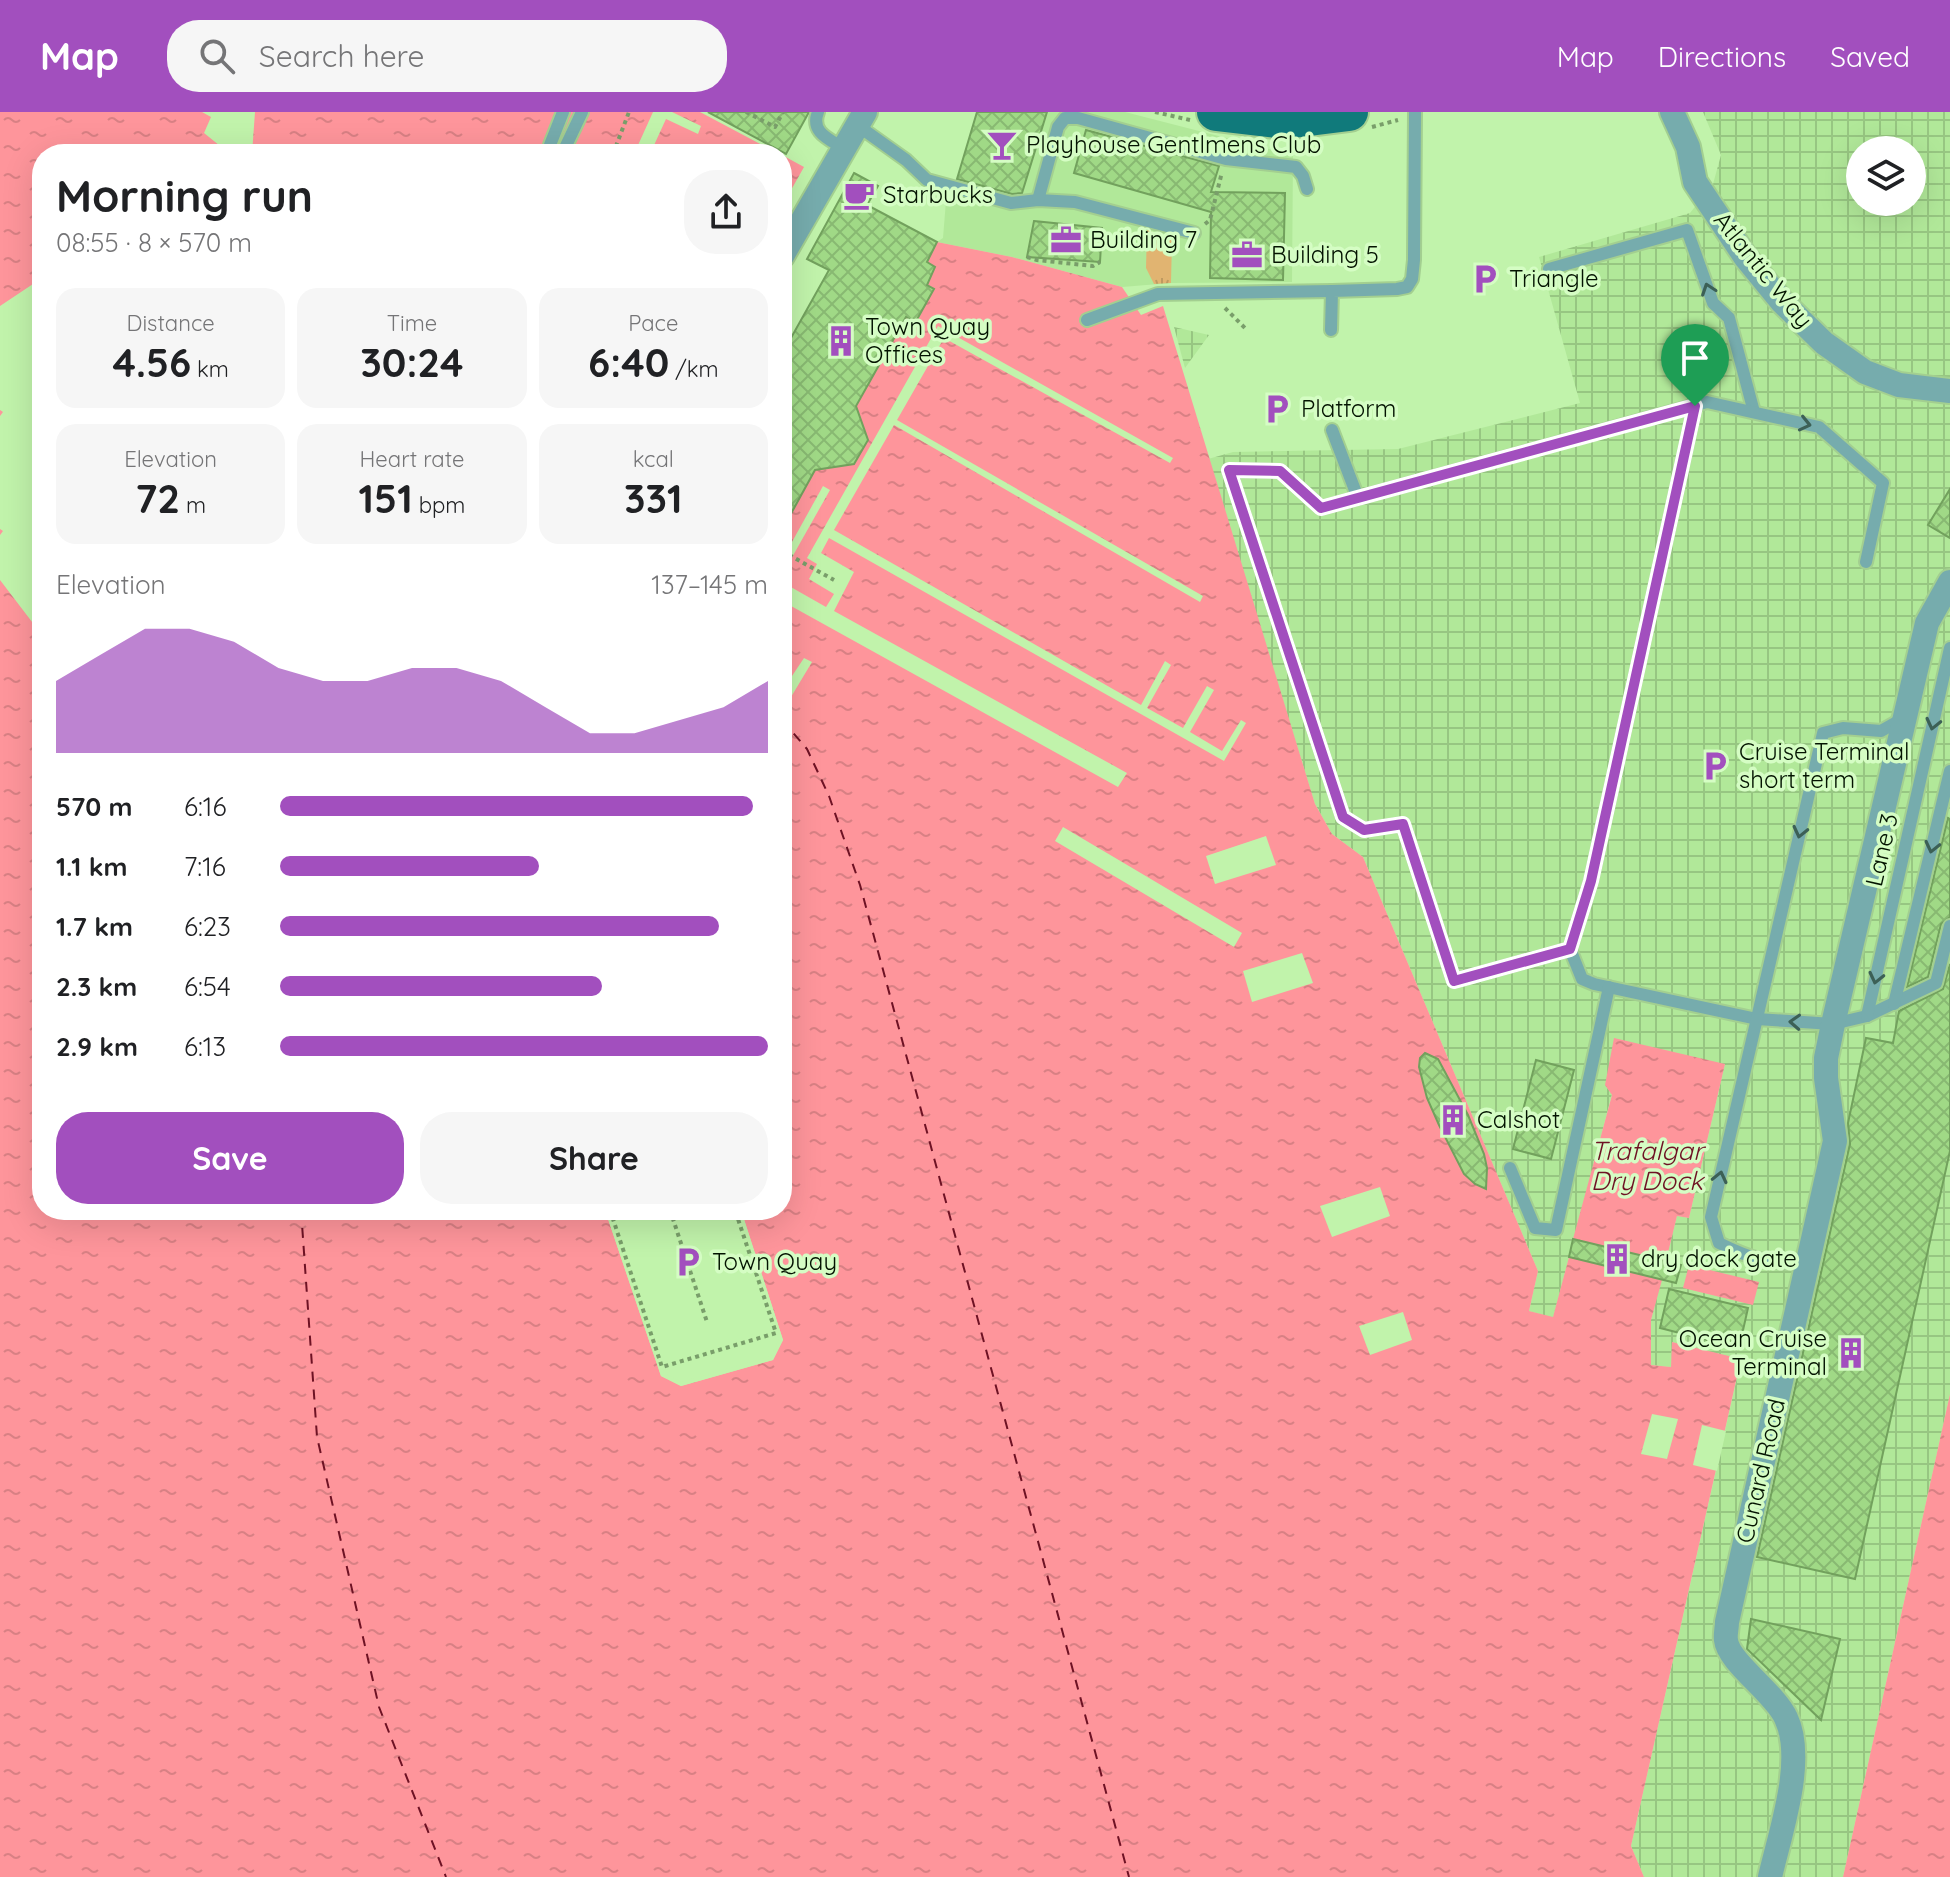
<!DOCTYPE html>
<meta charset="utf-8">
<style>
body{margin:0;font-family:Quicksand,sans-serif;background:#f6f6f6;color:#202124;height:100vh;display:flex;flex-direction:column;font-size:30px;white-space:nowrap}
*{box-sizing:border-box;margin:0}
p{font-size:26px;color:#757577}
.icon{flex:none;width:44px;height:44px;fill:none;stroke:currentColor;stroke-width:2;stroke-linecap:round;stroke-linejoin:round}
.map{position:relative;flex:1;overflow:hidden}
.sheet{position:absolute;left:32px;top:32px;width:760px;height:1076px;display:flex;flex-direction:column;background:#fff;border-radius:32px;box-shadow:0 8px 32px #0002}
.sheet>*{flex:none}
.tools{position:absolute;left:1846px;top:24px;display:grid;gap:16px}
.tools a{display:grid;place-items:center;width:80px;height:80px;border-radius:50%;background:#fff;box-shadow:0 8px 32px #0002;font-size:40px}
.pin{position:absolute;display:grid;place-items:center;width:68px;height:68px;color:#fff;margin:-82px -34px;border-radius:50% 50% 50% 0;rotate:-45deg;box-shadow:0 0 8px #0007}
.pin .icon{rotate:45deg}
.round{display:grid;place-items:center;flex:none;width:84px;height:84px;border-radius:32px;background:#f6f6f6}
.head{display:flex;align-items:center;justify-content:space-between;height:136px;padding:0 24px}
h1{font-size:44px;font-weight:700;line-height:60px}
.stats{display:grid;grid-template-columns:repeat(3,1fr);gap:12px;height:136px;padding:8px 24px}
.stats div{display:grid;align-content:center;border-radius:20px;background:#f6f6f6;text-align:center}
.stats b{font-size:40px;font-weight:700}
.stats small{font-size:22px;font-weight:400}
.stats p{font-size:22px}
.chart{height:224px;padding:16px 24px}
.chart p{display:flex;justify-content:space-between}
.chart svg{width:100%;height:144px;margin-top:8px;fill:#a24fbe;opacity:.7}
.action{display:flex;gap:16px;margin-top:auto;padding:16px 24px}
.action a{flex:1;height:92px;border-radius:32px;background:#a24fbe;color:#fff;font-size:32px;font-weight:700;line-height:92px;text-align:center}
.action a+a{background:#f6f6f6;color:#202124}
ul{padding:0 24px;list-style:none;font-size:26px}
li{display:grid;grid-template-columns:128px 96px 1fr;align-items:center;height:60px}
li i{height:20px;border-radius:10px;background:#a24fbe}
header{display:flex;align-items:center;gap:48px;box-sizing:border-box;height:112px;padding:0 40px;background:#a24fbe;color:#fff}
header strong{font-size:38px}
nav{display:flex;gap:44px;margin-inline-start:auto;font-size:28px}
.search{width:560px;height:72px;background:#f6f6f6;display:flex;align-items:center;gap:20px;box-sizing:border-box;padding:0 28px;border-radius:32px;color:#757577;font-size:30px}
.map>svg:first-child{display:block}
</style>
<header>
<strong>Map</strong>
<div class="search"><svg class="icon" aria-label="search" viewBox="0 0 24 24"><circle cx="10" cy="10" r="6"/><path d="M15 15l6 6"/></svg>Search here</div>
<nav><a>Map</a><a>Directions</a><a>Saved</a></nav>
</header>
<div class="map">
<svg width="1950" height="1765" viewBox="0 0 1950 1765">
<defs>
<pattern id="industrial-grid" width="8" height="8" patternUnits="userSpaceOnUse" patternTransform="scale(2)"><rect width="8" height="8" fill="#b1e899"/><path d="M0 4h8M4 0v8" fill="none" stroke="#97c682"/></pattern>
<pattern id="park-tufts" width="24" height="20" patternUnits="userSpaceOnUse" patternTransform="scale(2)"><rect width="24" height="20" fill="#e1b471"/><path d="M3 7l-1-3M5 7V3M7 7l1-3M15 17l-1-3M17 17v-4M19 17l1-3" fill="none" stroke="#bf9a60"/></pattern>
<pattern id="water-ripples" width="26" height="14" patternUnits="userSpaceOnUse" patternTransform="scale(2)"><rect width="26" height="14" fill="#fe959b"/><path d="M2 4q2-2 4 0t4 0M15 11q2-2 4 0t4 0" fill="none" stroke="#d88084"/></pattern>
<pattern id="building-cross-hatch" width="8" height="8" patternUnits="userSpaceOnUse" patternTransform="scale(2)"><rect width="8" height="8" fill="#a0d986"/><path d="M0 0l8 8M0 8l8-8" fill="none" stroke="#88b972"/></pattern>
</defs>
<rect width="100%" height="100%" fill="#c1f3ab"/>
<polygon fill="#b1e899" points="1048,0 1125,0 1293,43 1292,170 1171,171 1122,175 1012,145 937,130 943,126 946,89 957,67 1021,84"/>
<g fill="url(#industrial-grid)" fill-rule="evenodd">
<path d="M1703,0H1950V1282L1843,1765H1644L1631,1734L1741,1248L1672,1230L1671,1255L1650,1253L1651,1208L1677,1104L1689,1106L1725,952L1605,973L1612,982L1553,1206L1529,1199L1538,1159L1363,745L1332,722L1315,692L1208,347L1233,340L1398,337L1580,291L1539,145L1690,101L1713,72L1721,43ZM1860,38H1912V90H1860Z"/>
<polygon points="1174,215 1209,223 1185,256"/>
</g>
<polygon fill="url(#park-tufts)" points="1147,118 1172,127 1171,171 1154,172 1146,156"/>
<g fill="url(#water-ripples)">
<polygon points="0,0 700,0 779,42 42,42 42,1098 605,1098 661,1264 681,1274 773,1248 783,1228 741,1098 782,1098 782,418 815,358 854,351 856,294 897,200 915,210 934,177 927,173 927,150 937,130 1012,145 1122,175 1141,203 1163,194 1315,692 1332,722 1363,745 1538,1159 1529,1199 1553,1205 1569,1145 1662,1168 1651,1208 1651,1253 1671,1255 1672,1230 1741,1247 1631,1734 1644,1765 0,1765"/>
<polygon points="782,43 804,55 782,94"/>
<polygon points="1614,926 1725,952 1689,1106 1677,1104 1666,1149 1573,1127 1612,983 1605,973"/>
<polygon points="1689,1153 1759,1170 1753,1193 1683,1176"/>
<polygon points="1950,1282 1950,1765 1843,1765"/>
</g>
<g fill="#c1f3ab">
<polygon points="202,0 255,0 252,42 230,42 204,21 211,5"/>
<polygon points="653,0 672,0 701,14 698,22 666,7 650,42 634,42"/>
<polygon points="42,166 42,428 32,446 42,460 42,523 0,468 0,423 3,419 0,417 0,304 3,300 0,298 0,194"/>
<polygon points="938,214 1173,346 1170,351 944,226 897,308 1203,484 1200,490 894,313 834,418 1141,593 1165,549 1171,553 1147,596 1183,616 1207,574 1214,578 1190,620 1222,639 1241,608 1246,611 1224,649 829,426 821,441 854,460 834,499 1127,661 1118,675 782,489 782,470 826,495 834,482 809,467 817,452 807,446"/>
<polygon points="823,374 830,378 782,463 782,448"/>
<polygon points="804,546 812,550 782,600 782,579"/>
<polygon points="1063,715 1242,821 1234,835 1055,729"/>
<polygon points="1266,724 1276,753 1215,772 1206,744"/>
<polygon points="1302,841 1313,871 1252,890 1243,859"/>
<polygon points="1380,1075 1390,1104 1332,1125 1320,1094"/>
<polygon points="605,1098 609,1098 664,1261 681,1270 771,1244 779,1227 737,1098 741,1098 783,1228 773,1248 681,1274 661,1264"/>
<polygon points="1403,1200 1412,1228 1370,1243 1359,1214"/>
<polygon points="1652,1302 1678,1307 1667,1347 1641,1342"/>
<polygon points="1702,1313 1726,1319 1717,1359 1693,1353"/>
</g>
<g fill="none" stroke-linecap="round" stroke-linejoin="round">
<g stroke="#6e1224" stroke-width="2" stroke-dasharray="10 8" stroke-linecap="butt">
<polyline points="782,608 807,637 829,684 860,773 1129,1765"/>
<polyline points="301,1098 317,1325 379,1595 446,1765"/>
</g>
</g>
<g fill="url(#building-cross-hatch)" stroke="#72a15d" stroke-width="2">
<polygon points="708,0 809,0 786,42"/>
<polygon points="977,0 1047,0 1022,81 1012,82 957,67"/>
<polygon points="1086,18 1219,54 1211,80 1285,81 1283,168 1210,166 1211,100 1074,61"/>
<polygon points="854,61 878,74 867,93 937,130 927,150 935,155 927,173 934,177 915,211 906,205 856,294 868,328 854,352 815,358 782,418 782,242 829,158 807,147"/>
<polygon points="1034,109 1102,116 1100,150 1027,145"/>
<polygon points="1950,377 1950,426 1928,413"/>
<polygon points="1948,706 1950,707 1950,805 1941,812 1928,865 1907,875"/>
<polygon points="1950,852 1950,1039 1855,1467 1757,1445 1850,1032 1848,1011 1866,926 1893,931 1899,899 1943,877"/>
<polygon points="1425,941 1438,947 1468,1003 1484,1042 1487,1056 1486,1077 1475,1072 1464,1062 1439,1013 1427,986 1419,955 1420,946"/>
<polygon points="1536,948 1574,958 1551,1047 1513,1037"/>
<polygon points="1573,1127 1681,1153 1676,1171 1569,1145"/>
<polygon points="1669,1177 1748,1196 1739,1236 1660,1216"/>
<polygon points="1751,1507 1840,1527 1821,1608 1747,1537"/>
</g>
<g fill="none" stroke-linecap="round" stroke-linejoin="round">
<defs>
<g id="lane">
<path d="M818,0C810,20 829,27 843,36"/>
<polyline points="857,13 906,48 927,68 1011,91 1038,88 1075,90 1194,121"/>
<polyline points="550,33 563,0"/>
<polyline points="564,38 582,0"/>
<polyline points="1038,88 1058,15 1065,6 1078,6 1226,47 1296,55 1303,64 1307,77"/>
<polyline points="1549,157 1687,118 1713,191 1729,206 1754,300"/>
<polyline points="1087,208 1158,182 1332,179"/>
<polyline points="1331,218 1332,179 1397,177 1407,175 1412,167 1414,148 1415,0"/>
<polyline points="1332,318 1358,386"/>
<polyline points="1866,450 1883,371 1819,315 1707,290 1321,396 1280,359 1229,358 1343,705 1364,718 1403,712 1454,869 1570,837 1582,867 1594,872 1757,907 1833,912 1867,904 1936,871 1950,814"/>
<polyline points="1570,837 1591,769 1695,294"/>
<polyline points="1894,892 1950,659"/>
<polyline points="1867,904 1950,536"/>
<polyline points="1510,1056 1535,1116 1556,1118 1609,875"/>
<path d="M1808,1149C1774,1155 1749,1146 1719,1131L1711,1105L1823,621L1843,616L1881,619L1904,606"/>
</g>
<g id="street">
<polyline points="1672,0 1688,35 1695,70 1746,146 1782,190 1824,231 1865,260 1899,273 1950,279"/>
<polyline points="782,144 865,0"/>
<path d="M1770,1765C1780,1721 1806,1648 1786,1606C1775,1581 1728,1550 1726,1528C1725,1523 1727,1516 1727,1510L1835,1029L1826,966V946L1833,912L1927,511L1950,470"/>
</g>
<polyline id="primary" points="1216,0 1285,8 1349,0"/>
</defs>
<use href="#lane" stroke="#a3cf90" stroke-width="16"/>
<use href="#street" stroke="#a3cf90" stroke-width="28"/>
<use href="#primary" stroke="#a3cf90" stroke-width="42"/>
<g stroke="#799e6a" stroke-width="4" stroke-dasharray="4 4" stroke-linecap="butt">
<polyline points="746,0 775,15 783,0"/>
<polyline points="1155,0 1190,8"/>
<polyline points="1372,15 1398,8"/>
<polyline points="613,42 629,0"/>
<polyline points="1205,112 1210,108 1222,60"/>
<polyline points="1027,145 1037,148 1093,154 1100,150"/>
<polyline points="1225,196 1246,217"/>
<polyline points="782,439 834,468"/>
<polyline points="610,1098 662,1255 776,1221 735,1098"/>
<polyline points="670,1098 707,1210"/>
</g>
<use href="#lane" stroke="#76acad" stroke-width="12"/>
<use href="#street" stroke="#76acad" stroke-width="24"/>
<use href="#primary" stroke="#107a7b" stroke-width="38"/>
</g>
<defs><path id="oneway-chevron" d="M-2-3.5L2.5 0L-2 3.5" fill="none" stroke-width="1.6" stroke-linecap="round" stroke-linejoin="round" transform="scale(2)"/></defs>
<g stroke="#3c6056">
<use href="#oneway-chevron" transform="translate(1708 177) rotate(-109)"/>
<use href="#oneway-chevron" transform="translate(1805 312) rotate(13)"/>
<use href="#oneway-chevron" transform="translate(1933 612) rotate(103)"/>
<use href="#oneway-chevron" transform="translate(1800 720) rotate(103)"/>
<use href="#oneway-chevron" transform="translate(1932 735) rotate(103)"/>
<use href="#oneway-chevron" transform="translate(1876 866) rotate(103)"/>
<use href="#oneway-chevron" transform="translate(1795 910) rotate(-177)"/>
<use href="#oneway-chevron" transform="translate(1720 1065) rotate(-77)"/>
</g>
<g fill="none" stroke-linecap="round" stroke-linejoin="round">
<defs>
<polygon id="route" points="1695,294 1591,769 1570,837 1454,869 1403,712 1364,718 1343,705 1229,358 1280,359 1321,396"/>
</defs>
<use href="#route" stroke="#fff" stroke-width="16"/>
<use href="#route" stroke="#a24fbe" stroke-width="10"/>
</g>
<defs>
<symbol id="bar-bare" viewBox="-9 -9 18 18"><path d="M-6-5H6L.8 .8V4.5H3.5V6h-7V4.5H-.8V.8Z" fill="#a24fbe" stroke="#d5fdc4" stroke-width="2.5" paint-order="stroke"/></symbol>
<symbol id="cafe-bare" viewBox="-9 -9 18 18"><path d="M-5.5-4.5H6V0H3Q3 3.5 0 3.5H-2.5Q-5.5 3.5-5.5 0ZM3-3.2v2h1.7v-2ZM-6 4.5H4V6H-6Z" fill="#a24fbe" stroke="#d5fdc4" stroke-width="2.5" paint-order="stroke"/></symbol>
<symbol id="office-bare" viewBox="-9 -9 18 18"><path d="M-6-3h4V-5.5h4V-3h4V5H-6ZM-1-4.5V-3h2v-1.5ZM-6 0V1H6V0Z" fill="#a24fbe" stroke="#d5fdc4" stroke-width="2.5" paint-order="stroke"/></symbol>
<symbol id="parking-bare" viewBox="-9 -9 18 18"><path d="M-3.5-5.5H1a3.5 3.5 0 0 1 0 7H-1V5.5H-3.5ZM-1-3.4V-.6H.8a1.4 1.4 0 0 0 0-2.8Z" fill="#a24fbe" stroke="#d5fdc4" stroke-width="2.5" paint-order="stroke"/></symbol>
<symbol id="building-bare" viewBox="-9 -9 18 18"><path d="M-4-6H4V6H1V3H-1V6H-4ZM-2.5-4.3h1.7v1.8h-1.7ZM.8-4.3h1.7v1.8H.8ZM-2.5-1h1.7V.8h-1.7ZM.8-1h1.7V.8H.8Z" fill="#a24fbe" stroke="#d5fdc4" stroke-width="2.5" paint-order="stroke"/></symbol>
</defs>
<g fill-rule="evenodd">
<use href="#bar-bare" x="980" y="11" width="44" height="44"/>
<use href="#cafe-bare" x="837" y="61" width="44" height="44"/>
<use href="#office-bare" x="1044" y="106" width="44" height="44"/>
<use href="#office-bare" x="1225" y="121" width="44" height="44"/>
<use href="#parking-bare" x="1463" y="145" width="44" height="44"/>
<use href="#building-bare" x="819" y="207" width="44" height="44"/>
<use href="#parking-bare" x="1255" y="275" width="44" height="44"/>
<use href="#parking-bare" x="1693" y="632" width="44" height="44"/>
<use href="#building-bare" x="1431" y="986" width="44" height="44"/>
<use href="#building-bare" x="1595" y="1125" width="44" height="44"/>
<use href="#parking-bare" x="666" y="1128" width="44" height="44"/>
<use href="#building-bare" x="1829" y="1219" width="44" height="44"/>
</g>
<g text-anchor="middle" stroke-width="7" stroke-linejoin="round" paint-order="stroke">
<g font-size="24" fill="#031300" stroke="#d5fdc4" text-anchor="start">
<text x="1026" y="41">Playhouse Gentlmens Club</text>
<text x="883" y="91">Starbucks</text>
<text x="1090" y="136">Building 7</text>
<text x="1271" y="151">Building 5</text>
<text x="1509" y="175">Triangle</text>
<text x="865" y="223">Town Quay<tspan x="865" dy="28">Offices</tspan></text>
<text x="1301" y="305">Platform</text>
<text x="1739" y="648">Cruise Terminal<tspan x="1739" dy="28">short term</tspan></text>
<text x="1477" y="1016">Calshot</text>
<text x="1641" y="1155">dry dock gate</text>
<text x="712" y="1158">Town Quay</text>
<text x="1827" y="1235" text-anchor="end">Ocean Cruise<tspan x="1827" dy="28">Terminal</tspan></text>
</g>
<g font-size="24" fill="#031300" stroke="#d5fdc4">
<text transform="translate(1763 158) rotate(51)" y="8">Atlantic Way</text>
<text transform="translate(1882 738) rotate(-77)" y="8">Lane 3</text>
<text transform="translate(1761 1359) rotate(-77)" y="8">Cunard Road</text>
</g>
<g font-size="26" font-style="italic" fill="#6e1224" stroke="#d5fdc4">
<text x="1647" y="1048">Trafalgar<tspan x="1647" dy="30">Dry Dock</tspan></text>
</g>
</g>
</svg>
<div class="tools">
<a><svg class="icon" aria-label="layers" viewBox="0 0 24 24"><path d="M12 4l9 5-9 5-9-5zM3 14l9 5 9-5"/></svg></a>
</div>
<div class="pin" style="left:1695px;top:294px;background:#1e9e55"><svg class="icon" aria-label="arrive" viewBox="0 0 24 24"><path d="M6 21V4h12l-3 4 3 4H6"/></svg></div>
<section class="sheet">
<div class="head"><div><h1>Morning run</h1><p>08:55 · 8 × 570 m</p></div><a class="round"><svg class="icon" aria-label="share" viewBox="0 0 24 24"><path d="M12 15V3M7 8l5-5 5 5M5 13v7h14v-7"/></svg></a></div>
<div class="stats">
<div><p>Distance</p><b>4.56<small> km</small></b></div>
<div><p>Time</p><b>30:24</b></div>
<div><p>Pace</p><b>6:40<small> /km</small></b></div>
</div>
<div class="stats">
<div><p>Elevation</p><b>72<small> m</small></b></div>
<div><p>Heart rate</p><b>151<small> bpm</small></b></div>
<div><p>kcal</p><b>331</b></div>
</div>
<div class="chart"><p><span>Elevation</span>137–145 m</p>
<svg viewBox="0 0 160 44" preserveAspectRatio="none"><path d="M0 44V22L10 14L20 6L30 6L40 10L50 18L60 22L70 22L80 18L90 18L100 22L110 30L120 38L130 38L140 34L150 30L160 22V44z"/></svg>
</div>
<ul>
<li><b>570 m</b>6:16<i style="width:97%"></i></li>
<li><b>1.1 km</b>7:16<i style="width:53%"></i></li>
<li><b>1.7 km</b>6:23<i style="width:90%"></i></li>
<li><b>2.3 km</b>6:54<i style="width:66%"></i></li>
<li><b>2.9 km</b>6:13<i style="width:100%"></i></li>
</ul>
<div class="action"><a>Save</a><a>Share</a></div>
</section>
</div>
